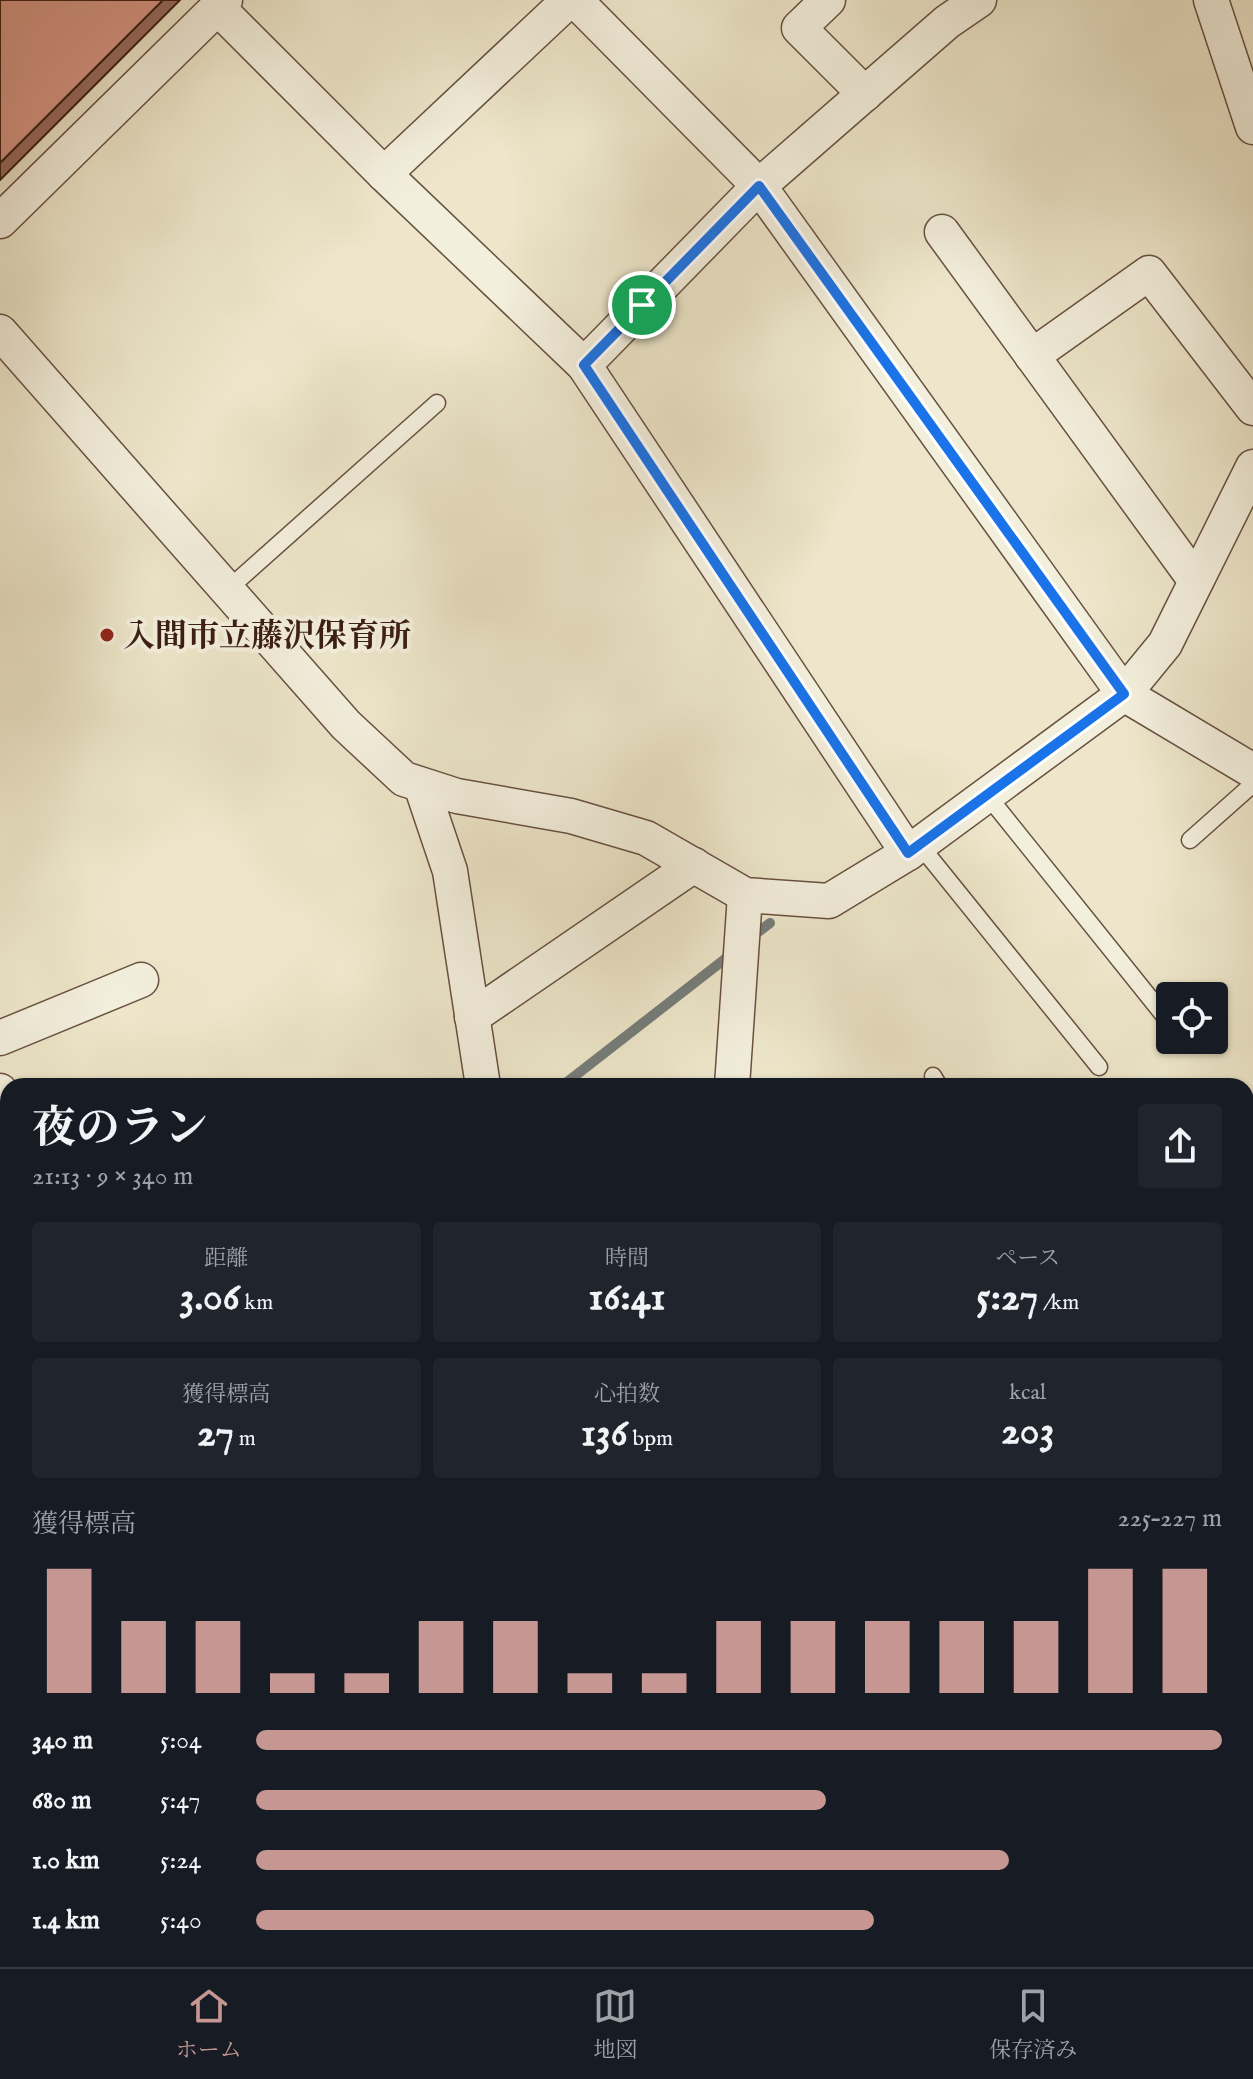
<!DOCTYPE html>
<html lang="ja">
<meta charset="utf-8">
<style>
body{margin:0;font-family:"IM FELL English","Noto Serif JP",serif;background:#20242c;color:#f1f3f6;height:100vh;display:flex;flex-direction:column;font-size:30px;white-space:nowrap}
*{box-sizing:border-box;margin:0}
p{font-size:26px;color:#9ea1a6}
.icon{flex:none;width:44px;height:44px;fill:none;stroke:currentColor;stroke-width:2;stroke-linecap:round;stroke-linejoin:round}
.map{position:relative;flex:1;overflow:hidden}
.panel{position:absolute;left:0px;top:1078px;width:1254px;height:890px;display:flex;flex-direction:column;background:#171b24;border-radius:24px 24px 0 0;box-shadow:0 2px 6px #0004}
.panel>*{flex:none}
.buttons{position:absolute;left:1156px;top:982px;display:grid;gap:16px}
.buttons a{display:grid;place-items:center;width:72px;height:72px;border-radius:8px;background:#171b24;box-shadow:0 2px 6px #0004;font-size:40px}
.pin{position:absolute;display:grid;place-items:center;width:68px;height:68px;color:#fff;margin:-34px;border:4px solid #fff;border-radius:50%;box-shadow:0 2px 8px #0007}
.round{display:grid;place-items:center;flex:none;width:84px;height:84px;border-radius:8px;background:#20242c}
.summary{display:flex;align-items:center;justify-content:space-between;height:136px;padding:0 32px}
h1{font-size:44px;font-weight:700;line-height:60px}
.figures{display:grid;grid-template-columns:repeat(3,1fr);gap:12px;height:136px;padding:8px 32px}
.figures div{display:grid;align-content:center;border-radius:8px;background:#20242c;text-align:center}
.figures b{font-size:40px;font-weight:700}
.figures small{font-size:22px;font-weight:400}
.figures p{font-size:22px}
.chart{height:224px;padding:16px 32px}
.chart p{display:flex;justify-content:space-between}
.chart svg{width:100%;height:144px;margin-top:8px;stroke:#c59692;stroke-width:6}
ul{padding:0 32px;list-style:none;font-size:26px}
li{display:grid;grid-template-columns:128px 96px 1fr;align-items:center;height:60px}
li i{height:20px;border-radius:10px;background:#c59692}
.tab-bar{display:flex;justify-content:space-around;align-items:center;height:112px;border-top:2px solid #363941;background:#171b24;font-size:22px;color:#9ea1a6}
.tab-bar a{display:grid;justify-items:center;gap:4px}
.tab-bar .current{color:#c59692}
.map>svg:first-child{display:block}
</style>
<div class="map">
<svg width="1253" height="1967" viewBox="0 0 1253 1967">
<rect width="100%" height="100%" fill="#ede6ca"/>
<filter id="stains"><feTurbulence type="fractalNoise" baseFrequency=".0025" numOctaves="4"/><feColorMatrix values="0 0 0 0 .2 0 0 0 0 .09 0 0 0 0 .02 0 0 0 .5 -.17"/></filter>
<radialGradient id="worn" r=".72"><stop offset=".6" stop-color="#630" stop-opacity="0"/><stop offset="1" stop-color="#630" stop-opacity=".3"/></radialGradient>
<g fill="none" stroke-linecap="round" stroke-linejoin="round">
<g stroke="#757d7a" stroke-width="10">
<polyline points="749,939 770,923"/>
<polyline points="562,1086 734,952"/>
</g>
<defs>
<g id="lane">
<polyline points="227,590 437,403"/>
<polyline points="987,795 1166,1018"/>
<polyline points="1190,840 1253,784"/>
<polyline points="919,844 1099,1067"/>
<polyline points="933,1076 939,1086"/>
<polyline points="1246,1429 1253,1423"/>
<polyline points="1246,1520 1253,1527"/>
<polyline points="1246,1685 1253,1691 1246,1699"/>
<polyline points="518,1960 520,1967"/>
</g>
<g id="street">
<polyline points="575,0 759,186 1124,694 1253,771"/>
<polyline points="828,0 799,28 865,94"/>
<polyline points="1211,0 1253,127"/>
<polyline points="217,7 384,174 584,365 908,853"/>
<polyline points="384,174 569,0"/>
<polyline points="0,221 225,0"/>
<polyline points="942,232 1196,581"/>
<polyline points="0,332 346,725 404,779 457,796 571,816 646,838 745,895 829,901 908,853 1124,694 1165,644 1253,467"/>
<polyline points="1032,356 1149,273 1253,408"/>
<polyline points="584,365 759,186 947,22 979,0"/>
<polyline points="421,785 450,871 483,1086"/>
<polyline points="472,1017 694,865"/>
<polyline points="0,1038 141,980"/>
<polyline points="732,1086 745,895"/>
<polyline points="0,1091 8,1106"/>
<polyline points="1246,1285 1253,1277"/>
<polyline points="0,1605 8,1625"/>
<polyline points="0,1697 8,1691"/>
<polyline points="0,1867 8,1861"/>
<polyline points="289,1960 292,1967"/>
<polyline points="730,1960 732,1967"/>
<polyline points="920,1960 923,1967"/>
<polyline points="1050,1960 1053,1967"/>
<polyline points="1184,1960 1187,1967"/>
<polyline points="108,1967 118,1960"/>
</g>
</defs>
<use href="#lane" stroke="#685041" stroke-width="19"/>
<use href="#street" stroke="#685041" stroke-width="37"/>
<use href="#lane" stroke="#f3efdd" stroke-width="16"/>
<use href="#street" stroke="#f3efdd" stroke-width="34"/>
</g>
<polygon fill="#96695e" stroke="#3b1e13" stroke-width="2" points="163,0 180,0 0,180 0,163"/>
<polygon fill="#d69686" stroke="#3b1e13" stroke-width="2" points="0,0 163,0 0,163"/>
<g fill="none" stroke-linecap="round" stroke-linejoin="round">
<defs>
<polygon id="route" points="759,186 1124,694 908,853 584,365"/>
</defs>
<use href="#route" stroke="#fff" stroke-width="16"/>
<use href="#route" stroke="#1a73e8" stroke-width="10"/>
</g>
<circle fill="#8f2418" stroke="#f3efdd" stroke-width="3" cx="107" cy="635" r="8"/>
<g text-anchor="middle" stroke-width="8" stroke-linejoin="round" paint-order="stroke">
<g font-size="32" font-weight="bold" fill="#3b1e13" stroke="#f3efdd" text-anchor="start">
<text x="123" y="646">入間市立藤沢保育所</text>
</g>
</g>
<rect width="100%" height="100%" filter="url(#stains)"/>
<rect width="100%" height="100%" fill="url(#worn)"/>
</svg>
<div class="buttons">
<a><svg class="icon" aria-label="locate" viewBox="0 0 24 24"><circle cx="12" cy="12" r="6"/><path d="M12 2v4M12 18v4M2 12h4M18 12h4"/></svg></a>
</div>
<div class="pin" style="left:642px;top:305px;background:#1e9e55"><svg class="icon" aria-label="arrive" viewBox="0 0 24 24"><path d="M6 21V4h12l-3 4 3 4H6"/></svg></div>
<section class="panel">
<div class="summary"><div><h1>夜のラン</h1><p>21:13 · 9 × 340 m</p></div><a class="round"><svg class="icon" aria-label="share" viewBox="0 0 24 24"><path d="M12 15V3M7 8l5-5 5 5M5 13v7h14v-7"/></svg></a></div>
<div class="figures">
<div><p>距離</p><b>3.06<small> km</small></b></div>
<div><p>時間</p><b>16:41</b></div>
<div><p>ペース</p><b>5:27<small> /km</small></b></div>
</div>
<div class="figures">
<div><p>獲得標高</p><b>27<small> m</small></b></div>
<div><p>心拍数</p><b>136<small> bpm</small></b></div>
<div><p>kcal</p><b>203</b></div>
</div>
<div class="chart"><p><span>獲得標高</span>225–227 m</p>
<svg viewBox="0 0 160 44" preserveAspectRatio="none"><path d="M5 44V6M15 44V22M25 44V22M35 44V38M45 44V38M55 44V22M65 44V22M75 44V38M85 44V38M95 44V22M105 44V22M115 44V22M125 44V22M135 44V22M145 44V6M155 44V6"/></svg>
</div>
<ul>
<li><b>340 m</b>5:04<i style="width:100%"></i></li>
<li><b>680 m</b>5:47<i style="width:59%"></i></li>
<li><b>1.0 km</b>5:24<i style="width:78%"></i></li>
<li><b>1.4 km</b>5:40<i style="width:64%"></i></li>
</ul>
</section>
</div>
<nav class="tab-bar">
<a class="current"><svg class="icon" aria-label="home" viewBox="0 0 24 24"><path d="M3 11l9-7 9 7M6 9v11h12V9"/></svg>ホーム</a>
<a><svg class="icon" aria-label="map" viewBox="0 0 24 24"><path d="M3 6l6-2 6 2 6-2v14l-6 2-6-2-6 2zM9 4v14M15 6v14"/></svg>地図</a>
<a><svg class="icon" aria-label="saved" viewBox="0 0 24 24"><path d="M7 4h10v16l-5-4-5 4z"/></svg>保存済み</a>
</nav>
